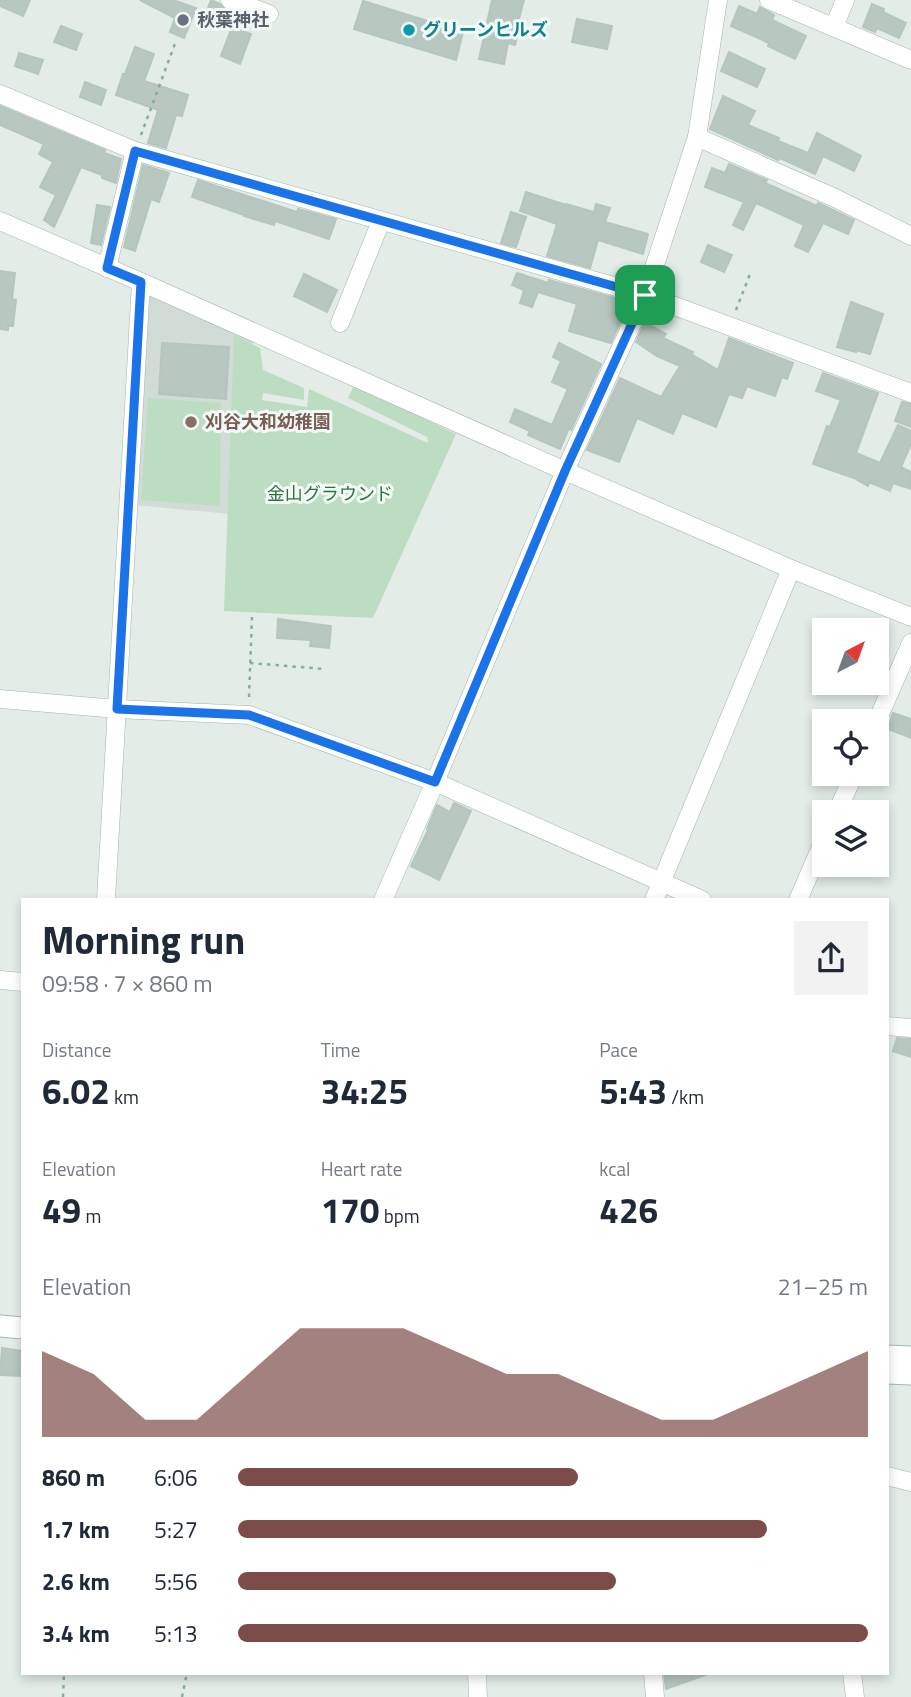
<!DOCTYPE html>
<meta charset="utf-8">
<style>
body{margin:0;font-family:"Titillium Web","Noto Sans JP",sans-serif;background:#f2f2f3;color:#1f2937;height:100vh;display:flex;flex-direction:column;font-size:26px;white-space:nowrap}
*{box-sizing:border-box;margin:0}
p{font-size:23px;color:#747a83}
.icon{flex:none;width:38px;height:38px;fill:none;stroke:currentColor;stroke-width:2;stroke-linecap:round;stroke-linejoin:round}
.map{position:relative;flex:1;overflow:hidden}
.sheet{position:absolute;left:21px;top:898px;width:868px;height:777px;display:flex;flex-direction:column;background:#fff;border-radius:0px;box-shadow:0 4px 10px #0003}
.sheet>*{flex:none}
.needle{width:46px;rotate:41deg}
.tools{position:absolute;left:812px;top:618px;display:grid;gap:14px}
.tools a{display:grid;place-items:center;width:77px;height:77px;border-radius:0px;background:#fff;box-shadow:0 4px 10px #0003;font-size:35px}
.pin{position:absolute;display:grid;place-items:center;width:60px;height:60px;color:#fff;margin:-30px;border-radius:14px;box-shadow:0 4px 10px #0006}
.round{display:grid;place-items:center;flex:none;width:74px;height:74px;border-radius:0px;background:#f2f2f3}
.head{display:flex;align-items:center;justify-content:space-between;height:119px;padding:0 21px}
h1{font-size:38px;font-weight:700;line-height:52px}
.metrics{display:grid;grid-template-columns:repeat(3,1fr);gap:10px;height:119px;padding:7px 21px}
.metrics div{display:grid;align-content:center}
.metrics b{font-size:35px;font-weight:700}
.metrics small{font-size:19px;font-weight:400}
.metrics p{font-size:19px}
.chart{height:196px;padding:14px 21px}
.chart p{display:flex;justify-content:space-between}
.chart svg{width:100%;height:126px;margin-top:7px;fill:#7c4c49;opacity:.7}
ul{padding:0 21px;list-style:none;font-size:23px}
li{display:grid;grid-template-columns:112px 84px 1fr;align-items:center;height:52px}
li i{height:18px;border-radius:9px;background:#7c4c49}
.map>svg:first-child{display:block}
</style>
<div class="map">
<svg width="911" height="1697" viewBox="0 0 911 1697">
<rect width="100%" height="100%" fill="#e3ece7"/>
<polygon fill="#d1dcd6" points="148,292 253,338 231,514 135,505"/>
<g fill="#bdddc2">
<polygon points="234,335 260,348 263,370 304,388 304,400 263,393 262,400 307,407 309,389 428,443 427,437 348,398 354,385 456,434 373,618 224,611"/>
<polygon points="148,398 221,403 220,506 141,500"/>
</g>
<g fill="#b8c7c0" stroke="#b5c6be" stroke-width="2">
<polygon points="0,0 30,0 23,16 0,6"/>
<polygon points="140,0 173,0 196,8 184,38 170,32 175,18"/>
<polygon points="211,0 220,4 226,10 243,17 240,24 207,11"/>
<polygon points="492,0 524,0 516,30 519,30 515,45 508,43 504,64 479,59"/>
<polygon points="363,1 463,32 456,60 354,29"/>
<polygon points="872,4 884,9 883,12 906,23 899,38 877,28 875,32 863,27"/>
<polygon points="739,6 757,14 760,7 774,15 772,20 806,36 795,59 768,46 769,43 731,26"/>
<polygon points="577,19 612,26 607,49 572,42"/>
<polygon points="61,26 82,34 76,50 54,42"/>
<polygon points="232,27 251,34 240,64 221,56"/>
<polygon points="135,47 154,54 144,81 188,95 182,116 176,115 166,148 148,143 158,110 116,95 123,74 125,74"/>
<polygon points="729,52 765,69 757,87 721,71"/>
<polygon points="19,53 43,60 38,74 15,66"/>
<polygon points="85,82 106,90 101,105 80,97"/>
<polygon points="723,96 755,111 748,125 779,138 778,141 808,153 817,133 861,156 854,171 823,156 815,174 780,158 778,160 710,129"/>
<polygon points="0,106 105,150 104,153 121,159 116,183 102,178 102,175 81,167 54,227 44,220 56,195 40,187 53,162 39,154 44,144 0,125"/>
<polygon points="729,164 767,180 765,183 817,206 818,203 854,220 848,234 823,223 808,252 795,246 804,225 756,203 743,230 733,225 744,202 705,187 712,168 725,173"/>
<polygon points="143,165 169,173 159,202 151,199 135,251 124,247"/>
<polygon points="198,180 297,212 298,209 336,219 329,239 275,221 274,225 244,216 244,215 192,197"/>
<polygon points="526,192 566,205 566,204 594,212 596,204 610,208 605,222 648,234 643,254 598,240 590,268 547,256 557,224 520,211"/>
<polygon points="97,205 110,207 101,245 91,243"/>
<polygon points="511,212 526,217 516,247 501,243"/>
<polygon points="708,245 732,255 724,272 701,262"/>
<polygon points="0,271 15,273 12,299 16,300 13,326 8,326 8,330 0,329"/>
<polygon points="517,273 548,283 549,280 629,302 611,343 569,331 577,304 538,292 532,307 520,303 524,290 512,285"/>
<polygon points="304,274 337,290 327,312 294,296"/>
<polygon points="851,302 883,314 870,354 856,350 856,352 837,347"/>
<polygon points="645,322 666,334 663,338 693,352 691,354 718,370 729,338 793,363 787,379 782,377 775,396 747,386 742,398 729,394 716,427 682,413 673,434 637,418 619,462 587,450 620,378 661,397 680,366 657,356 636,342"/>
<polygon points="162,343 229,347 226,399 159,394"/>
<polygon points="559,343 601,364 571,430 569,428 560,449 528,435 530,431 510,422 515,409 552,425 568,389 552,382 561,361 553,357"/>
<polygon points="823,373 878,393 856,453 880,463 898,425 911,431 911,444 901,467 911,472 911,489 893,483 890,491 869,482 868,486 854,478 813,464 827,426 830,427 841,400 816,391"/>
<polygon points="902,402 911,404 911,427 895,421"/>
<polygon points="278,619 331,626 329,648 310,646 311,640 277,638"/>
<polygon points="893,713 911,719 911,738 888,729"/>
<polygon points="454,803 471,811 439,880 411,866 428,830 427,829 437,805 450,812"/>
<polygon points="897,1038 911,1039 911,1057 893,1051"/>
<polygon points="2,1348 23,1351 23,1376 0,1375"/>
<polygon points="664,1673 705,1673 705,1675 666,1689"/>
</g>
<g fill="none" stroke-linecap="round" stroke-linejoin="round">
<defs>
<g id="minor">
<polyline points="230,0 269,14"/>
<polyline points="769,0 911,60"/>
<polyline points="834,27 845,0"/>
<polyline points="0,94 135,151 645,295 911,393"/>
<polyline points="697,137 835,198 911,236"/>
<polyline points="0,221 141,282 565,471 791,569 911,617"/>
<polyline points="107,268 135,151"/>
<polyline points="340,323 381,221"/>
<polyline points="0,699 117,709 249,715 435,782 702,900"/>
<polyline points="877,721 911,643"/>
<polyline points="837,812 854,774"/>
<polyline points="106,900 141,282"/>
<polyline points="383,900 435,782 565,471 645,295 697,137 718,0"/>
<polyline points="654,900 791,569"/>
<polyline points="798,900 824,840"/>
<polyline points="0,980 23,982"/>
<polyline points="887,1026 911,1028"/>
<polyline points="887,1476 911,1482"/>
<polyline points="477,1673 478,1697"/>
<polyline points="653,1673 655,1697"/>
<polyline points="852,1673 855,1697"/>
</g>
<g id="secondary">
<polyline points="0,1326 23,1328"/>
<polyline points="887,1356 911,1357"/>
<polyline points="887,1373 911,1374"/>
</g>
</defs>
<use href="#minor" stroke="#a6b4ae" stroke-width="19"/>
<use href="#secondary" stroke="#a2b8ae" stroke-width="23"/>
<g stroke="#84af9e" stroke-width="2.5" stroke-dasharray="3.5 5" stroke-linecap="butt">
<polyline points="141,135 176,41"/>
<polyline points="736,310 750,274"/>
<polyline points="250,663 325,669"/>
<polyline points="249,697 252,617"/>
<polyline points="63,1697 64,1673"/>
<polyline points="182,1697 187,1673"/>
</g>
<use href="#minor" stroke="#fff" stroke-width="18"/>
<use href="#secondary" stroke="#fff" stroke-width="21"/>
</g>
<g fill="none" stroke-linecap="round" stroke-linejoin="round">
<defs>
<polygon id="route" points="135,151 645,295 565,471 435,782 249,715 117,709 141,282 107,268"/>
</defs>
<use href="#route" stroke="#fff" stroke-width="14"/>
<use href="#route" stroke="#1a73e8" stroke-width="9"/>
</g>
<circle fill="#6b7280" stroke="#f3f9f6" stroke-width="2.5" cx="183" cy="20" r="7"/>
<circle fill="#0f9aa8" stroke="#f3f9f6" stroke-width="2.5" cx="409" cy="30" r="7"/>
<circle fill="#8d6e63" stroke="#f3f9f6" stroke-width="2.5" cx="191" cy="422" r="7"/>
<g text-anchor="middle" stroke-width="6" stroke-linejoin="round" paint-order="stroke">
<g font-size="18" font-weight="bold" fill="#5b616d" stroke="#f3f9f6" text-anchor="start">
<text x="197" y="26">秋葉神社</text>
</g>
<g font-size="18" font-weight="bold" fill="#0d838f" stroke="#f3f9f6" text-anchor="start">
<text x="423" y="36">グリーンヒルズ</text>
</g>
<g font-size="18" font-weight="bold" fill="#785e54" stroke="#f3f9f6" text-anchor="start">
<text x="205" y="428">刈谷大和幼稚園</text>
</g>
<g font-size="18" fill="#2f7343" stroke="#f3f9f6">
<text x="330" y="500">金山グラウンド</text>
</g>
</g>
</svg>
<div class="tools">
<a><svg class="needle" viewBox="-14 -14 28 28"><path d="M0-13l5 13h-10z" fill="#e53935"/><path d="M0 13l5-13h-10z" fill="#747a83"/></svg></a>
<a><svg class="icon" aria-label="locate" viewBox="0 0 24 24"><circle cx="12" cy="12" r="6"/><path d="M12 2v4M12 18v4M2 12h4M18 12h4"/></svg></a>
<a><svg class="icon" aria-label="layers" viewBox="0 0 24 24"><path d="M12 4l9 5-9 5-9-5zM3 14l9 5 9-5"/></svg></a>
</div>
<div class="pin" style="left:645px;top:295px;background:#1e9e55"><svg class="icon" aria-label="arrive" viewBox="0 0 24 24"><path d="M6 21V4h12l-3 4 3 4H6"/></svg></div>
<section class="sheet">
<div class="head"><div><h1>Morning run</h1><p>09:58 · 7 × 860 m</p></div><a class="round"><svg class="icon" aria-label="share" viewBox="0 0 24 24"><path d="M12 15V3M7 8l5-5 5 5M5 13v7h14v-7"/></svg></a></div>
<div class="metrics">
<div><p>Distance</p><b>6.02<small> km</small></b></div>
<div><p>Time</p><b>34:25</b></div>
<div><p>Pace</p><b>5:43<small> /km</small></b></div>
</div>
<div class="metrics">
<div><p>Elevation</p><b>49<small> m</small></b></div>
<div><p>Heart rate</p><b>170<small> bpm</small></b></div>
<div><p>kcal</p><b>426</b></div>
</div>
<div class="chart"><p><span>Elevation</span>21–25 m</p>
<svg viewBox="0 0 160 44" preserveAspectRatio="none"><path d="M0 44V14L10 22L20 38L30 38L40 22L50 6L60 6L70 6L80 14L90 22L100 22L110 30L120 38L130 38L140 30L150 22L160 14V44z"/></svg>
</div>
<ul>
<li><b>860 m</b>6:06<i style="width:54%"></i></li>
<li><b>1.7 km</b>5:27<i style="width:84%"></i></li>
<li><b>2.6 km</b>5:56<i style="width:60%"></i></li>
<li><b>3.4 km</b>5:13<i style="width:100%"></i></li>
</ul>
</section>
</div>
